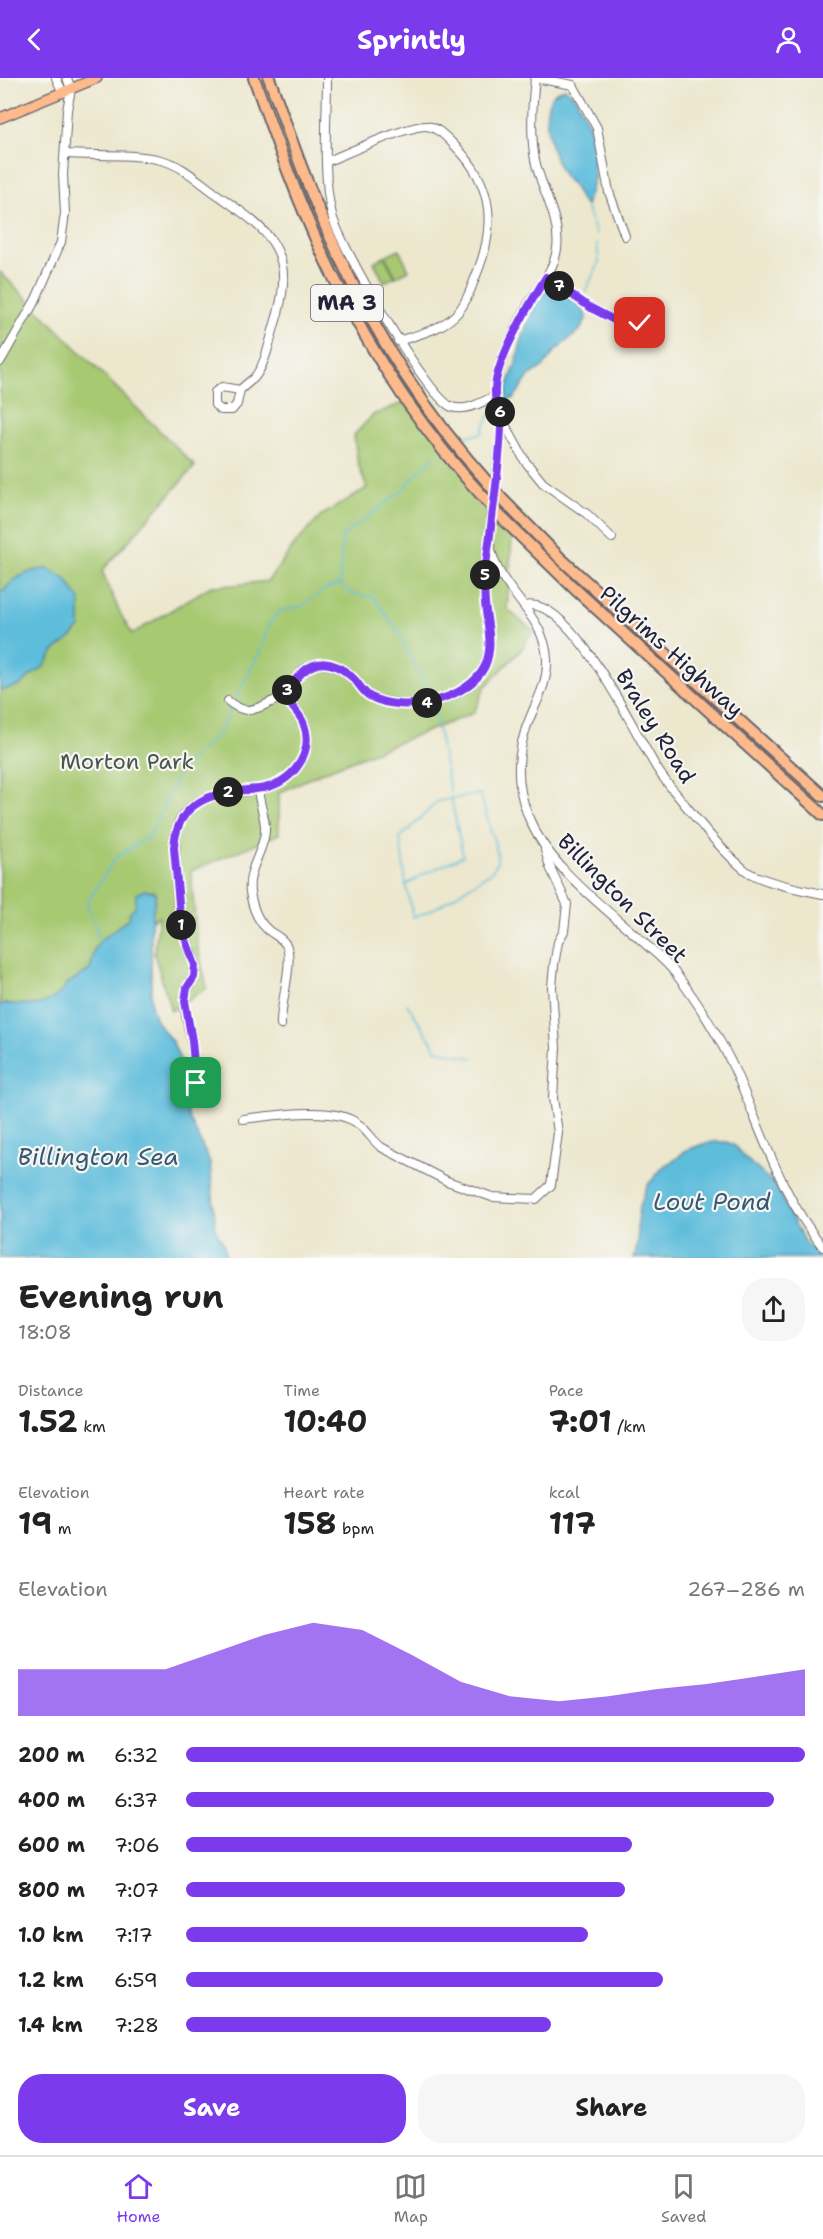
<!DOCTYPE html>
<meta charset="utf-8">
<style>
body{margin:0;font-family:"Shantell Sans",sans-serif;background:#f6f6f6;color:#222;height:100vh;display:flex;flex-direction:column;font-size:22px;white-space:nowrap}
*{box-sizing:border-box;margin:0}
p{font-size:20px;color:#767676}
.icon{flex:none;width:33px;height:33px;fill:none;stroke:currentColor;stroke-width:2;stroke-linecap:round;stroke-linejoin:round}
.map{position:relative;height:1180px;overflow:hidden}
.side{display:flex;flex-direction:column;background:#fff;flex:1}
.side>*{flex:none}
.pin{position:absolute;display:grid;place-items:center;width:51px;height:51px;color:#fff;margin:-26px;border-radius:12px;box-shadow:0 3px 9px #0006}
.km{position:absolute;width:30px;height:30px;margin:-15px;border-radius:50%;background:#222;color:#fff;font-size:16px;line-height:30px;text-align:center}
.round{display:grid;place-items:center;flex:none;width:63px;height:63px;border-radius:24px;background:#f6f6f6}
.headline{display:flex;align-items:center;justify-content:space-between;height:102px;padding:0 18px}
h1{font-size:33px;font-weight:700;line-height:45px}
.metrics{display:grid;grid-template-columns:repeat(3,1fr);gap:9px;height:102px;padding:6px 18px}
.metrics div{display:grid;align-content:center}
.metrics b{font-size:30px;font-weight:700}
.metrics small{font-size:16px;font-weight:400}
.metrics p{font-size:16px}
.chart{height:168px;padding:12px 18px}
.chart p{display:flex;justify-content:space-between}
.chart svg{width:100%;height:108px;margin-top:6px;fill:#7c3aed;opacity:.7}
.action{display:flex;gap:12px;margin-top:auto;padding:12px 18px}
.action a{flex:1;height:69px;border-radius:24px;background:#7c3aed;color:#fff;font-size:24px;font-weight:700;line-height:69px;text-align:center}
.action a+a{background:#f6f6f6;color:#222}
ul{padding:0 18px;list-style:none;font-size:20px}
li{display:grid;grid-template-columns:96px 72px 1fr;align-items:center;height:45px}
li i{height:15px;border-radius:8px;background:#7c3aed}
header{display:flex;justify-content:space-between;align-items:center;height:78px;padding:0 18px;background:#7c3aed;color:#fff;font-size:27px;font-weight:700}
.tab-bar{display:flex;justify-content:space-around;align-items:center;height:84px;border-top:2px solid #e0e0e0;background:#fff;font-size:16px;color:#767676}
.tab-bar a{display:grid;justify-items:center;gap:3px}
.tab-bar .active{color:#7c3aed}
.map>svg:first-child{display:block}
</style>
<header><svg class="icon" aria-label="back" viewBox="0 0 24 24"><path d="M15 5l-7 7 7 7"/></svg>Sprintly<svg class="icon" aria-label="person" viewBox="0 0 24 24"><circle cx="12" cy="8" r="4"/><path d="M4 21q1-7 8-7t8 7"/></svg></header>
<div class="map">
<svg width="823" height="1180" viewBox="0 0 823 1180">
<rect width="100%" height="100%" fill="#f6f6f2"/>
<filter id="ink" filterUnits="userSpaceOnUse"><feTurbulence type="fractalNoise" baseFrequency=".0167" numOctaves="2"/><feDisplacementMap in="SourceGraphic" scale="12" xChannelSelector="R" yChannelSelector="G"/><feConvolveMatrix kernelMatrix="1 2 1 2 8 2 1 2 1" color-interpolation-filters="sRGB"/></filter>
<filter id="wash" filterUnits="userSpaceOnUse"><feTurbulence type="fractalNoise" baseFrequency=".008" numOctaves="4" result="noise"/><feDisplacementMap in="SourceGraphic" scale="24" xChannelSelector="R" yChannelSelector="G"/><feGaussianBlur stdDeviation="1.35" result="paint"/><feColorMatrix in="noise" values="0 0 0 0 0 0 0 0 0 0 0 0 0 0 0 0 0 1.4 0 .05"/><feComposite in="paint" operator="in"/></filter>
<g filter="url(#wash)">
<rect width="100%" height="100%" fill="#ece7cd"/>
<g fill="#a7c972" stroke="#647656" stroke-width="1.5">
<polygon points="399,171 409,192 396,199 385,178"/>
<polygon points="384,178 395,199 384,204 374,184"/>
<polygon points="0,194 195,388 102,493 120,535 132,556 211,508 235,507 268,503 296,465 322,437 367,410 358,386 354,357 373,337 405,324 513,446 507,531 533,553 521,572 485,609 474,635 320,695 279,715 279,756 191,793 197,866 207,910 171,933 154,875 159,838 134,852 113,873 54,923 24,930 0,931"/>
</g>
<g fill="#5ebddc" stroke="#40708c" stroke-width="1.5">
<path d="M565,10L576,20L587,43L592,58L594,100L586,128C579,123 579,116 574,109C571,105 567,102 564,98C553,81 538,35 553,17C555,14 561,12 565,10Z"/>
<path d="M547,209H552L584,231L586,241L580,252L555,273L544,288L529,298L514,320L507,323C504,308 514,296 517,282C523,254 529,233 547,209Z"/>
<path d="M48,491L66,501L80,522V549L72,559L54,573L44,589L30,598L21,607L0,613V513H4C13,499 32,491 48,491Z"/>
<path d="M144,812L156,814L151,847V927L156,943L173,965L183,989L188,1037L210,1085L216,1152L224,1167L226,1180H0V926C30,924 38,935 65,911V907L90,892L95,870L100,863L130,839L129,835L135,829L136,817Z"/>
<polygon points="714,1064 727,1064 735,1068 745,1080 775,1107 805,1165 823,1180 634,1180 638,1163 637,1151 640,1128 647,1108 665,1087 675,1082 685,1073 703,1066"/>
</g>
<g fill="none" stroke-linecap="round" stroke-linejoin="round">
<g stroke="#5ebddc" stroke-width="1.5">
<polyline points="586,129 596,156"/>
<polyline points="583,218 599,185 597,166"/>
<polyline points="500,328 507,323"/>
<polyline points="464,358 481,356 490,336 494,333"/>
<polyline points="341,507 352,516 373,519 399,554 408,575 424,603 431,621"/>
<polyline points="234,624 262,569 267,549 279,533 302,528 324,512 340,506 342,459 403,412 421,391 435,378"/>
<polyline points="433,625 450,713"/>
<path d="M480,716L497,773C499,781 496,789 490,795C469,807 435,835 413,839L406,807L400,760L438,723Z"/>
<polyline points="406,807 424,796 463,778 451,719"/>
<polyline points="100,863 87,825 115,780 150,757 181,691 220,654 231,628"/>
<polyline points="407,926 437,972 473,980"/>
</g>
</g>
</g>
<g filter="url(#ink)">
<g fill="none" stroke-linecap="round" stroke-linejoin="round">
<defs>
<g id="minor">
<polyline points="56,0 63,15"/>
<path d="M327,0C327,42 322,97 332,137C339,166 428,321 452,329C466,334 482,324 495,318"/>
<path d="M535,0C532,27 530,55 535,82C541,111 561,141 557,171C554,193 538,209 528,227C517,247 501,281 496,303C492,320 502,336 501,353C499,378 496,403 493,428C491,445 487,462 493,479C505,516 545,539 547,581C548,601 540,617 532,635C517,668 514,701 527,735C545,786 603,828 642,863C654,874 667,884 676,896C697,923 716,954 731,984C760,1046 779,1116 823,1169"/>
<polyline points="536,0 573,7 597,50 609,114 625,158"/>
<path d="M65,76C95,78 132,75 161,82C182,87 198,103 215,115C274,156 298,174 274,249C269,266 265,287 254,300C249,304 244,308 240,312L222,309L215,314V327L221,332H232L237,326L240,312"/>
<path d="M328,83C347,75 411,46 427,48C439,50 448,61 456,69C495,108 496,151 475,200C471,211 467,223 459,233C444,251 420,256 398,263"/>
<polyline points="546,199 591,230 633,252 640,245"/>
<polyline points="0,284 36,221 61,164 65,135 63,97 67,32 71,11 67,0"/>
<polyline points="502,341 525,383 543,405 587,436 612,460"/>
<path d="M525,528C571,515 637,660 658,692C666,705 677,716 686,728C704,750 723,774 745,792C760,804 803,812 823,816"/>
<path d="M228,623C243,636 253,633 269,625C275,622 281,621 285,616C293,606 299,591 313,587C327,583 345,591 354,601C361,608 365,617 374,620C409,633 472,625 486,584C493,564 487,546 485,526C483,506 485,485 488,466"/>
<path d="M258,711C259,725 266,741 265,752C265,772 247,790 250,814C252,827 257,842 267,851C273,857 284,860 287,869C293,888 280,926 281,947"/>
<path d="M197,1021C195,1001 195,981 191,962C189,949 184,936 185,922C185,909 196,901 195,888C195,875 185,862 182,850C177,832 171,757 180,742C198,711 237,717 266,710C295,702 316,672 303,643C299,634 290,626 284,618"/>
<path d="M243,1041C273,1038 334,1027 358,1046C367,1052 372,1062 381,1069L447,1103L492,1119L536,1121L551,1107L558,1055L553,1020L556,970L552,909L554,887L558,864L564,853L567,826L550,789L545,772"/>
</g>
<polyline id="major" points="0,40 97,0"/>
<g id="highway">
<path d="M254,0C277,65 301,132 331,194C372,277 424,356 487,423"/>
<path d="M269,0C285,43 299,86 317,128C358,228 416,325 489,406"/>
<polyline points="499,418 560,480 823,718"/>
<polyline points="497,435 575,511 823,737"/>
</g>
</defs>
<use href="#minor" stroke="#69676e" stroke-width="10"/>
<use href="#major" stroke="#69676e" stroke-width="12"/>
<use href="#highway" stroke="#69676e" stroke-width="14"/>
<use href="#minor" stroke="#fff" stroke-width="8"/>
<use href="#major" stroke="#fcba8d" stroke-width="9"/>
<use href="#highway" stroke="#fcba8d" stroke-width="10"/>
<defs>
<g id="highway-bridge">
<polyline points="489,406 499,418"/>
<polyline points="487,423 497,435"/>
</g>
</defs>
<use href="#highway-bridge" stroke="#69676e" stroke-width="14" stroke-linecap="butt"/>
<use href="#highway-bridge" stroke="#fcba8d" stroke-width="10"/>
</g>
</g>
<g fill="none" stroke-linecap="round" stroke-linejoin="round" filter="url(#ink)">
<defs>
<path id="route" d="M196,1005L192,963L185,923L187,910L194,899L195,887L181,848L174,770C176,732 200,718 235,713C246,712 257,712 268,709C295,701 315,673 303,644C299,635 290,627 284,618C301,590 321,571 352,599C359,605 363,615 371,619C403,636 468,623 485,588C494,567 487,547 485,525C483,502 487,480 490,457C494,421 500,385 501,348C501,336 494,325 495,312C495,283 530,225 546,199L591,230L633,252L640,245"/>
</defs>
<use href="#route" stroke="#fff" stroke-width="12"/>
<use href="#route" stroke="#7c3aed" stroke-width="8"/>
</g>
<g text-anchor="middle" stroke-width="4.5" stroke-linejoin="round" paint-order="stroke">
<rect fill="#f6f6f2" stroke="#626272" stroke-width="1.5" x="311" y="207" width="72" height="36" rx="4.5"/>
<g font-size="21" font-weight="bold" fill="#22223b">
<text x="347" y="232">MA 3</text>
</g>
<g font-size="22" fill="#22223b" stroke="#f6f6f2">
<text transform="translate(672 573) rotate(42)" y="8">Pilgrims Highway</text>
<text transform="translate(656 648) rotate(58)" y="8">Braley Road</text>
<text transform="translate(623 820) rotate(45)" y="8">Billington Street</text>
</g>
<g font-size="22" fill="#4a544c" stroke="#f6f6f2">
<text x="127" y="691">Morton Park</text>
</g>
<g font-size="24" font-style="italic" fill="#375873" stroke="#f6f6f2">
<text x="98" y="1087">Billington Sea</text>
<text x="712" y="1132">Lout Pond</text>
</g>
</g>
</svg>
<div class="pin" style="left:196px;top:1005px;background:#1e9e55"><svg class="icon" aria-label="arrive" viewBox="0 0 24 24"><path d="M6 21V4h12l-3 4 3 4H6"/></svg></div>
<div class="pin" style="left:640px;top:245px;background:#d93025"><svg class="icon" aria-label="check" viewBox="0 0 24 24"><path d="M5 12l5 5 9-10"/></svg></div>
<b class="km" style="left:181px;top:847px">1</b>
<b class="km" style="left:228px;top:714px">2</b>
<b class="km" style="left:287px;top:612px">3</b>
<b class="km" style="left:427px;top:625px">4</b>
<b class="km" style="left:485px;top:497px">5</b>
<b class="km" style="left:500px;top:334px">6</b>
<b class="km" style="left:559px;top:208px">7</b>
</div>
<section class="side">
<div class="headline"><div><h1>Evening run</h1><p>18:08</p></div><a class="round"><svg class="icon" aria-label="share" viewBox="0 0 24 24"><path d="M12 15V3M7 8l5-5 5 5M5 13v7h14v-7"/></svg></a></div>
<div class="metrics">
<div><p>Distance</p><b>1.52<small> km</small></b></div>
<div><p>Time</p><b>10:40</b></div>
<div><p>Pace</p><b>7:01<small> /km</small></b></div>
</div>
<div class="metrics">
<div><p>Elevation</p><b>19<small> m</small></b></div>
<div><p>Heart rate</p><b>158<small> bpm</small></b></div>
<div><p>kcal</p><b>117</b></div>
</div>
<div class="chart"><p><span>Elevation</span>267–286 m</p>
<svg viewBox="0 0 160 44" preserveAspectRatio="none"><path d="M0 44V25L10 25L20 25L30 25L40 18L50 11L60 6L70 9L80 19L90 30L100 36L110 38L120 36L130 33L140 31L150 28L160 25V44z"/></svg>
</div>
<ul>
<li><b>200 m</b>6:32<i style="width:100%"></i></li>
<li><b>400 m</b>6:37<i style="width:95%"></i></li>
<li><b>600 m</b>7:06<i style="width:72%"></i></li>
<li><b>800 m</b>7:07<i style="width:71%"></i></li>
<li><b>1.0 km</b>7:17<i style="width:65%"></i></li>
<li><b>1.2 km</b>6:59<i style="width:77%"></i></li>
<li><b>1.4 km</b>7:28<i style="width:59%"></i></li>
</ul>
<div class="action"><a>Save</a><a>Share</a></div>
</section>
<nav class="tab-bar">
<a class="active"><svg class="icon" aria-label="home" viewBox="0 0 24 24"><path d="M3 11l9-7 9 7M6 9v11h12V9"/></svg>Home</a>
<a><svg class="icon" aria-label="map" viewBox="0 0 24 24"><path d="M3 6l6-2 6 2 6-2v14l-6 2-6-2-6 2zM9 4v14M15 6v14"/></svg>Map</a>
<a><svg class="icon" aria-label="saved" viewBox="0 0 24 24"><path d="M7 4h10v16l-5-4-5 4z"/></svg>Saved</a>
</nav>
